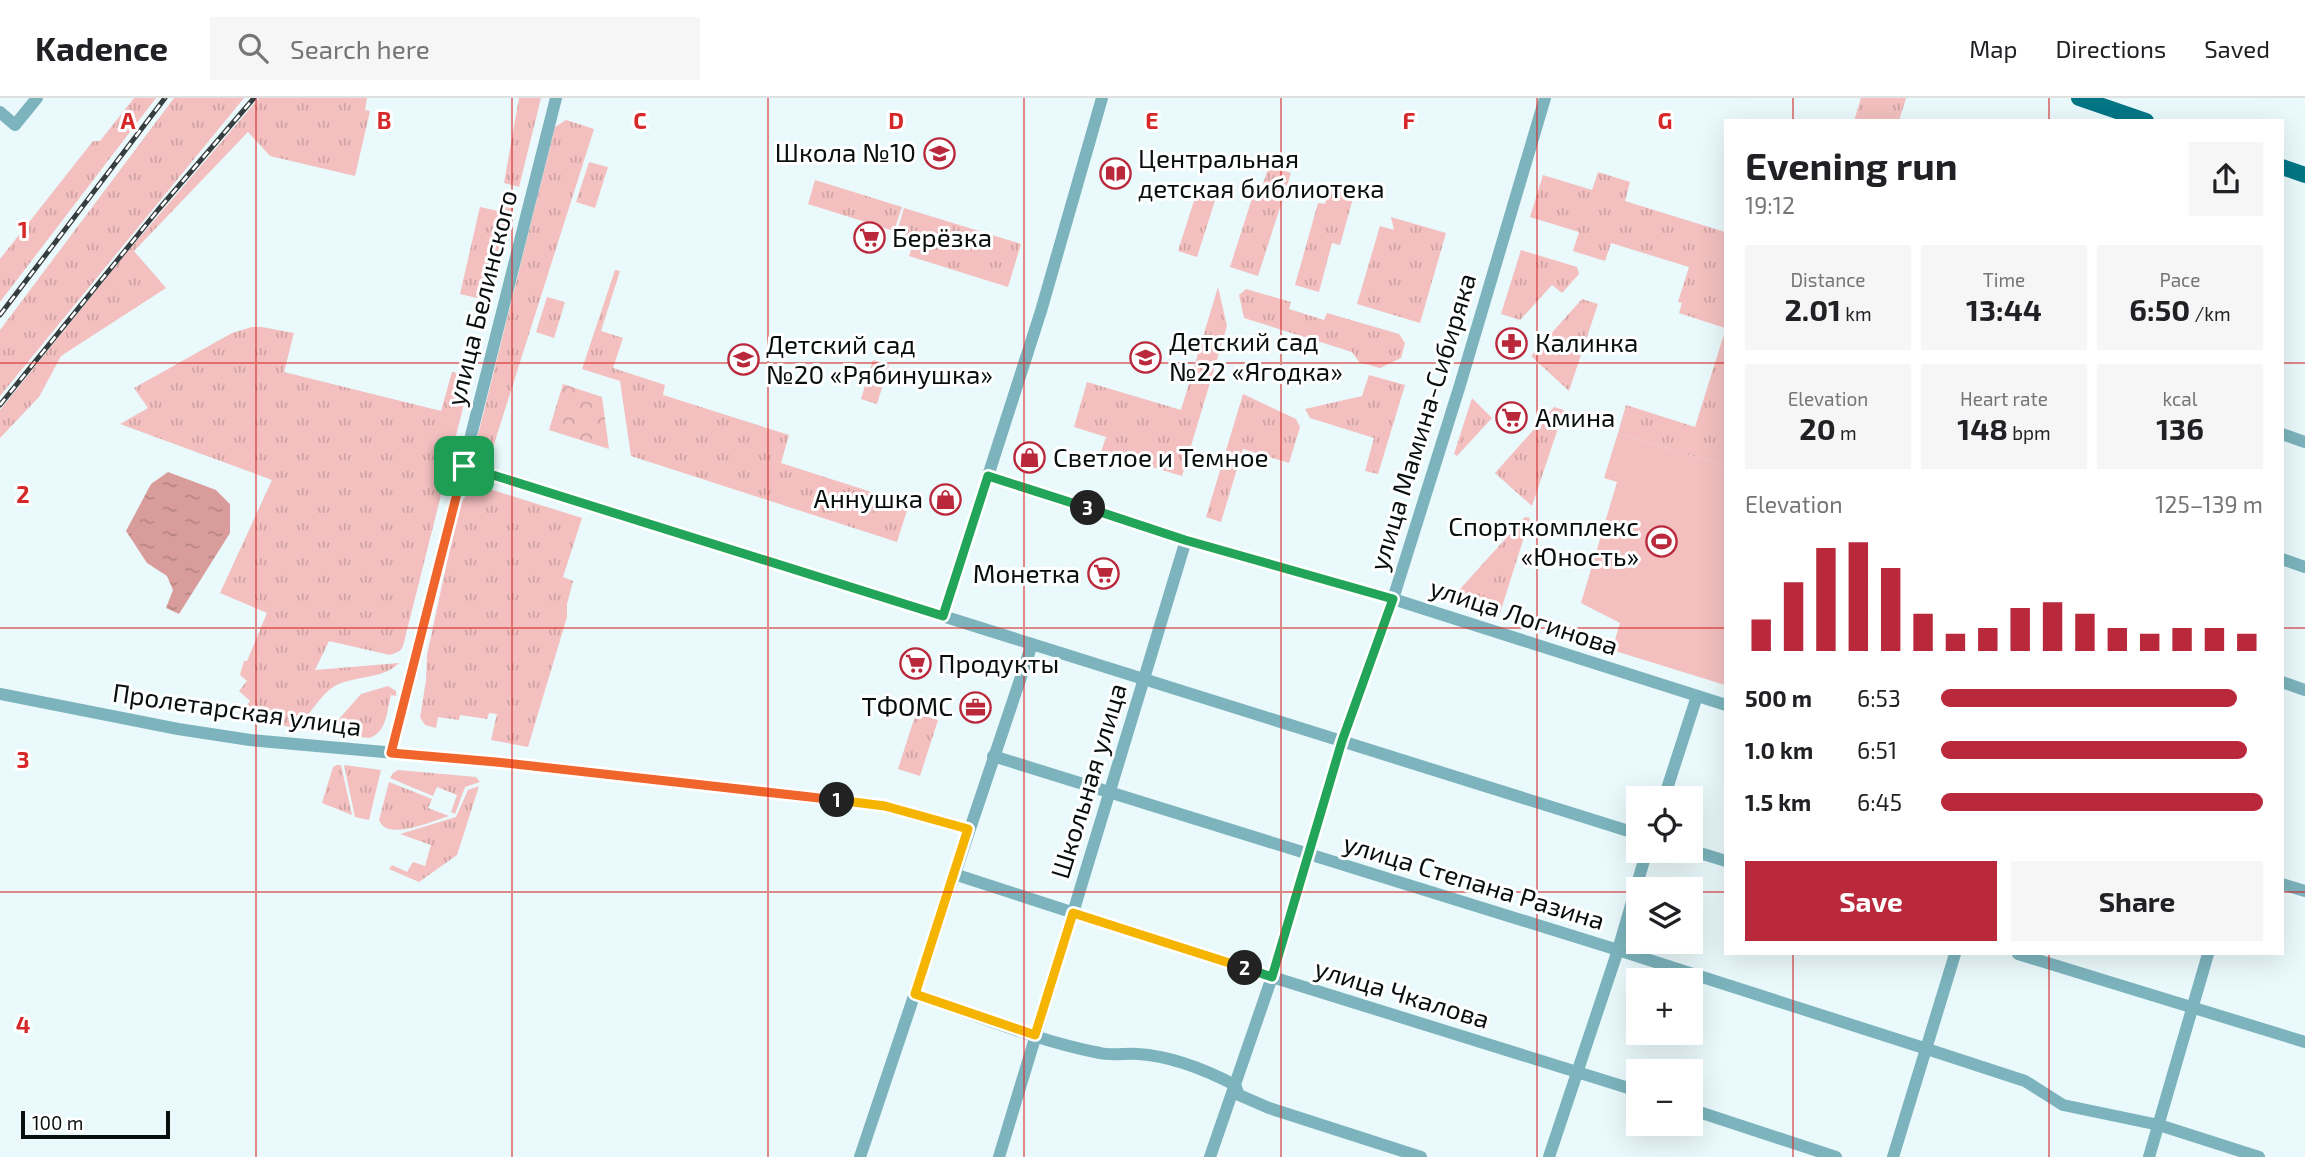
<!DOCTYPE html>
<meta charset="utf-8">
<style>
body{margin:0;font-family:"Exo 2",sans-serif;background:#f6f6f6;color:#202124;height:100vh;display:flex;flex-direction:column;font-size:26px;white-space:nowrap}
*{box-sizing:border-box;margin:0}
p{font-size:23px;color:#757577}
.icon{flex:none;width:38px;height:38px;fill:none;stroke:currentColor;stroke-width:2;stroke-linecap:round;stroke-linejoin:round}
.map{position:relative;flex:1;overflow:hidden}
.panel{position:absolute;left:1724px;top:21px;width:560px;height:836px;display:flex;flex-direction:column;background:#fff;border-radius:0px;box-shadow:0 7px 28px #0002}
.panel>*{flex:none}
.fabs{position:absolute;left:1626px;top:688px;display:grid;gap:14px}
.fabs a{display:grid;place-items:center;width:77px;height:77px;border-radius:0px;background:#fff;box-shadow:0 7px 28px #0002;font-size:35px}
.scale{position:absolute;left:21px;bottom:18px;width:149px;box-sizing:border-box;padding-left:7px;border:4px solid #090e0f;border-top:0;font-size:19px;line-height:24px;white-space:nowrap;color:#090e0f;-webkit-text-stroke:5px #fff;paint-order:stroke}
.pin{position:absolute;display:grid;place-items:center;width:60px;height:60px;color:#fff;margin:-30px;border-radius:14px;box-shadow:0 4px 10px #0006}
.km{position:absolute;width:35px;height:35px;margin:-18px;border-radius:50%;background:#222;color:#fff;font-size:19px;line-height:35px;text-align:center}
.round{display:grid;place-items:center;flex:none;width:74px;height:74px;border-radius:0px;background:#f6f6f6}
.summary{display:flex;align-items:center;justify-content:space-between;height:119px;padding:0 21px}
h1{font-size:38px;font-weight:700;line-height:52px}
.figures{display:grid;grid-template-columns:repeat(3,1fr);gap:10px;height:119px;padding:7px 21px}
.figures div{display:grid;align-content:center;border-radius:0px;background:#f6f6f6;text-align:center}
.figures b{font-size:30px;font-weight:700}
.figures small{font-size:19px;font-weight:400}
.figures p{font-size:19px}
.chart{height:196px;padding:14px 21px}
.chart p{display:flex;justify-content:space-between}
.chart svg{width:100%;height:126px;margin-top:7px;stroke:#b9283b;stroke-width:6}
.cta{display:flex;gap:14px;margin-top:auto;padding:14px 21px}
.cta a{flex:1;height:80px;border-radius:0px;background:#b9283b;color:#fff;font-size:28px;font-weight:700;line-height:80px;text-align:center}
.cta a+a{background:#f6f6f6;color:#202124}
ul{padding:0 21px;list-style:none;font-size:23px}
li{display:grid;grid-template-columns:112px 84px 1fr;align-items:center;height:52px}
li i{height:18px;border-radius:9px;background:#b9283b}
header{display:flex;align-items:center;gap:42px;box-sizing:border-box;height:98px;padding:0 35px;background:#fff;border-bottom:2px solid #e0e0e0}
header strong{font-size:33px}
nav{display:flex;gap:38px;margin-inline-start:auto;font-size:24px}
.search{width:490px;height:63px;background:#f6f6f6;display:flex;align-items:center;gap:18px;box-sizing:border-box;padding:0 24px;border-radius:0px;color:#757577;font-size:26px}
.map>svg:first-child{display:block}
</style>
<header>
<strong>Kadence</strong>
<div class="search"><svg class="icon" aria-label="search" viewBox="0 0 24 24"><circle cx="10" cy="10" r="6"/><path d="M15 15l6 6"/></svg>Search here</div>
<nav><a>Map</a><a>Directions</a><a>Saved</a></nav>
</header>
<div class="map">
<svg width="2305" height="1059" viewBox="0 0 2305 1059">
<defs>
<pattern id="grass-tufts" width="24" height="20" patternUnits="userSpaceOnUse" patternTransform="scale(1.75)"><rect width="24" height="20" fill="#f3bfbf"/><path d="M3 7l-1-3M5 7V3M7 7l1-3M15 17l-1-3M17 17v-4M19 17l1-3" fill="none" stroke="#cfa3a3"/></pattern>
<pattern id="forest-crowns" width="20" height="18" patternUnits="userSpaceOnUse" patternTransform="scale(1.75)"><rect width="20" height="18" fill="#f3bfbf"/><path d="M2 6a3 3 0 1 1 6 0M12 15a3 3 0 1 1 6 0" fill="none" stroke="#cfa3a3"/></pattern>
<pattern id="water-ripples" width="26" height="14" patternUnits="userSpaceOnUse" patternTransform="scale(1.75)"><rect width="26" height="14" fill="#d89c9b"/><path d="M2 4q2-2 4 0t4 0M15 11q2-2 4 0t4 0" fill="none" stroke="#b88584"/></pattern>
</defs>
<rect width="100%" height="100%" fill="#eaf9fb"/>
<g fill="url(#grass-tufts)">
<polygon points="134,0 156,0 0,204 0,161 93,43 100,43"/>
<polygon points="174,0 244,0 0,298 0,232"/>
<polygon points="259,0 367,0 365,12 370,13 355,78 270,58 248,34 134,153 166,190 61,258 39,299 0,340 0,312 128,153"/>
<polygon points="519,0 541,0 519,89 504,85"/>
<polygon points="1861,0 1906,0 1899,23 1854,23"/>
<polygon points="566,22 594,31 489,362 478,359 475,349 555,29"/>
<polygon points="589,64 608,69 595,110 576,104"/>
<polygon points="1269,68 1291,75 1258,178 1230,169 1256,88 1262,89"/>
<polygon points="1598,74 1630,84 1625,103 1725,134 1725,230 1679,215 1682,205 1678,204 1689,169 1611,145 1605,163 1573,153 1579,134 1530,119 1543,77 1592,92"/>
<polygon points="815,82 902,109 894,133 808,106"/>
<polygon points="1330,86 1355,93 1340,147 1332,145 1319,194 1295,187 1318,105 1325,106"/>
<polygon points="1199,87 1218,93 1197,159 1178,153"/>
<polygon points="502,95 516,99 490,203 460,196 480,109 498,113"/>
<polygon points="904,110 1021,146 1008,189 909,158 915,140 897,134"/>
<polygon points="1391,119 1446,135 1420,225 1357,206 1380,128 1394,132"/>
<polygon points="1521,152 1577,169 1579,176 1562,195 1552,187 1520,222 1501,216"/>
<polygon points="615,172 620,173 601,233 623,240 613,270 665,287 663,297 789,337 781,365 909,406 897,444 631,358 620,283 582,271"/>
<polygon points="1218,189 1227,228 1182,378 1101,354 1106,339 1074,329 1087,284 1181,312"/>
<polygon points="1246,191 1291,204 1289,211 1324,222 1327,215 1399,236 1405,245 1401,260 1380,270 1359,264 1352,254 1244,220 1239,197"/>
<polygon points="547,199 565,204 554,240 536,234"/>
<polygon points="1582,201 1598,206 1569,293 1531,258"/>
<path d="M252,229H262L294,235L284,274L441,313L452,274L467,277L470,282L403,548L400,553L390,557L329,543L315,572L399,565C382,582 355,577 335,588C322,595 307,619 298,631L239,617L250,603L239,593L247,583L240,577L244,563H247L267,515L220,495L272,382L120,326L148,310L134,290L232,235Z"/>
<polygon points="1725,233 1725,368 1618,335 1626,307 1695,329"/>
<polygon points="873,262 889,267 877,306 861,301"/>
<polygon points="1369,277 1405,287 1378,376 1365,373 1374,340 1310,320 1305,311 1362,298"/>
<polygon points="1243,296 1296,321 1300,329 1289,365 1243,351 1221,424 1206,419"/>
<polygon points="1472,300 1492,320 1457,358 1454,356"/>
<polygon points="1554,309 1564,312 1532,408 1495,375"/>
<path d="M480,388L582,420L563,479L573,483L567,506V519L528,649L491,642L497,616L489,615L487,621L460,617L459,622L438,619L436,630L425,627L420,619L421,614L426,582L427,557L458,413C463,400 467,394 480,388Z"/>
<polygon points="1525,419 1530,420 1500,515 1452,500"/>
<path d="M388,588L396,593V598L391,597C387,612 387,635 369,640L312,633L326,622L339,621L361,596Z"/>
<polygon points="916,615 938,622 920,678 898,671"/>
<polygon points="337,667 341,667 352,717 322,705 333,669"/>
<polygon points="344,667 381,672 369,722 355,719"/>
<polygon points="398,672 476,679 480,684 465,689 455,716 451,714 457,697 437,689 433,698 390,680 393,675"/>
<path d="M389,684L432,701L428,710L449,718C432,723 387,744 379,722Z"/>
<polygon points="479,688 457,757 419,784 389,771 392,767 407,774 413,764 425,768 431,747 400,736 456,719 468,692"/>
</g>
<polygon fill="url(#forest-crowns)" points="563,286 602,299 609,351 549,332"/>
<polygon fill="#f3bfbf" points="1618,335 1725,368 1725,587 1612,552 1620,525 1581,505 1617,384 1604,380"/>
<polygon fill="url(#water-ripples)" points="168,374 216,392 230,406 230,435 179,516 166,510 173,492 167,478 147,465 126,433 151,386"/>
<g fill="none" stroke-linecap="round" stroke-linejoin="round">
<g stroke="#7cb3bd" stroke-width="12">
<polyline points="0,14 15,27 37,0"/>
<polyline points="2282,336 2305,344"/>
<polyline points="464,368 1638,736"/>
<polyline points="988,378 1186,442 1393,501 1726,607"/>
<polyline points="2282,461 2305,469"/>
<polyline points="943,518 1041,213 1102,0"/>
<polyline points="2282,584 2305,592"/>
<polyline points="0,596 178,631 250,642 496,664 885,708 968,731"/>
<polyline points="391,655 556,0"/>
<polyline points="993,658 1618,852 1927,951 2025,983 2063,1007 2159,1027 2259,1059"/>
<polyline points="1664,700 1697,598"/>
<polyline points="1690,752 1726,763"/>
<polyline points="954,776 1272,879 1638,993"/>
<polyline points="2282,786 2305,793"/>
<polyline points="2018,856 2305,944"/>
<path d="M915,896C976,917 1037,943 1100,955C1112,958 1126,955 1138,956C1171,958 1206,972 1235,987L1239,997L1269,1010L1421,1059"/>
<polyline points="1690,1011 1836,1059"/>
<polyline points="860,1059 1032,546"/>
<polyline points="999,1059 1186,442"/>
<polyline points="1210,1059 1272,879 1342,643 1393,501 1460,287 1545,0"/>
<polyline points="1549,1059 1618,852 1647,752"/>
<polyline points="1893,1059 1955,856"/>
<polyline points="2149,1059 2208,856"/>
</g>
<g stroke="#017685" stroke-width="16">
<polyline points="2079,0 2146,23"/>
<polyline points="2282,69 2305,77"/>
</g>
<defs>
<g id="rail">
<polyline points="0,217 165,0"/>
<polyline points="0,307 158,112 254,0"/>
</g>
</defs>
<use href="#rail" stroke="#363d3e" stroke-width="5"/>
<use href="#rail" stroke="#fff" stroke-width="2.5" stroke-dasharray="8" stroke-linecap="butt"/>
</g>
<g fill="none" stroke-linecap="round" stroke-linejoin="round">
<defs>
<polyline id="split-1" points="464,368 391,655 496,664 837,702"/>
<polyline id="split-2" points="837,702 885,708 968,731 915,896 1035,937 1073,815 1245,870"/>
<polyline id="split-3" points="1088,410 1185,442 1393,501 1342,643 1272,879 1245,870"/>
<polyline id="split-4" points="464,368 943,518 988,378 1088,410"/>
</defs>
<use href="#split-1" stroke="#fff" stroke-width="14"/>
<use href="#split-2" stroke="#fff" stroke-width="14"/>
<use href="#split-3" stroke="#fff" stroke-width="14"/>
<use href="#split-4" stroke="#fff" stroke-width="14"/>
<use href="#split-1" stroke="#f0652b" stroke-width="9"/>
<use href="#split-2" stroke="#f5b400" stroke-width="9"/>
<use href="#split-3" stroke="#22a559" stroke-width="9"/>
<use href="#split-4" stroke="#22a559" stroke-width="9"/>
</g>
<path fill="none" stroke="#d62828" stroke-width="2" stroke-opacity="0.55" d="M256,0V1059M512,0V1059M768,0V1059M1024,0V1059M1281,0V1059M1537,0V1059M1793,0V23M2049,0V23M0,265H1726M2282,265H2305M0,530H1726M2282,530H2305M0,794H1638M1690,794H1726M2282,794H2305M1793,856V1059M2049,856V1059"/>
<defs>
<symbol id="school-ring" viewBox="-11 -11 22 22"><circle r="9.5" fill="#fff" stroke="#b9283b" stroke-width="1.5"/><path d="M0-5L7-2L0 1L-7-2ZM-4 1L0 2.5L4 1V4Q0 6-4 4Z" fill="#b9283b"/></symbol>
<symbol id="library-ring" viewBox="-11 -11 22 22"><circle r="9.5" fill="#fff" stroke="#b9283b" stroke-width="1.5"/><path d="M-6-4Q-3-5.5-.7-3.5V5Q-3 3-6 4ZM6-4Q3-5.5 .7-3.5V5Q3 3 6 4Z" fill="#b9283b"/></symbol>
<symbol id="supermarket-ring" viewBox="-11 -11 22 22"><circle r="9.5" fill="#fff" stroke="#b9283b" stroke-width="1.5"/><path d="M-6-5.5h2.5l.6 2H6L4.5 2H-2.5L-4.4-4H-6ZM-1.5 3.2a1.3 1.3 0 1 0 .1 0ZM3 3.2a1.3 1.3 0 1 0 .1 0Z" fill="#b9283b"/></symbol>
<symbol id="pharmacy-ring" viewBox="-11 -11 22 22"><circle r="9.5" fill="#fff" stroke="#b9283b" stroke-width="1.5"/><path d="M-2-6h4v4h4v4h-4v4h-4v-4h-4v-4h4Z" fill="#b9283b"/></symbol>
<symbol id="shop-ring" viewBox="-11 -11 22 22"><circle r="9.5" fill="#fff" stroke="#b9283b" stroke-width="1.5"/><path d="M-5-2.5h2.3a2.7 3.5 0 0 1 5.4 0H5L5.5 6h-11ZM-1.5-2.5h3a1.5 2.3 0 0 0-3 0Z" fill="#b9283b"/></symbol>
<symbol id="stadium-ring" viewBox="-11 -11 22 22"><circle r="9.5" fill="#fff" stroke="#b9283b" stroke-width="1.5"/><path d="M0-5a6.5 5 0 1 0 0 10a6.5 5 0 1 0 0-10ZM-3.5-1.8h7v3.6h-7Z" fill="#b9283b"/></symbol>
<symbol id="office-ring" viewBox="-11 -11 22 22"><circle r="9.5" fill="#fff" stroke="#b9283b" stroke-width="1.5"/><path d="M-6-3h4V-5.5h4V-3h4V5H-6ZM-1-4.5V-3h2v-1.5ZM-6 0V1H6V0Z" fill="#b9283b"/></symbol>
</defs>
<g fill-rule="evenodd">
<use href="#school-ring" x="922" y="38" width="35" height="35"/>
<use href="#library-ring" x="1098" y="58" width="35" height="35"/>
<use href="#supermarket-ring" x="852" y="122" width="35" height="35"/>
<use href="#pharmacy-ring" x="1494" y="228" width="35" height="35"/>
<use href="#school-ring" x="1128" y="242" width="35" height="35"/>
<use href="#school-ring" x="726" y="244" width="35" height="35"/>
<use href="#supermarket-ring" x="1494" y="302" width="35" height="35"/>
<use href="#shop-ring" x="1012" y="342" width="35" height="35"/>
<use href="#shop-ring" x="928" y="384" width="35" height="35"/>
<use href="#stadium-ring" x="1644" y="426" width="35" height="35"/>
<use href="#supermarket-ring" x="1086" y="458" width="35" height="35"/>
<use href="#supermarket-ring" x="898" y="548" width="35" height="35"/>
<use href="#office-ring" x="958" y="592" width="35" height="35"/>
</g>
<g text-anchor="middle" stroke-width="6" stroke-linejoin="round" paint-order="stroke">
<g font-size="26" fill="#090e0f" stroke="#fff" text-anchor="start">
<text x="916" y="64" text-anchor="end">Школа №10</text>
<text x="1138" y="70">Центральная<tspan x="1138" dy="30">детская библиотека</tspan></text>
<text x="892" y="149">Берёзка</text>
<text x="1169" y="253">Детский сад<tspan x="1169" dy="30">№22 «Ягодка»</tspan></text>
<text x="1535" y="254">Калинка</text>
<text x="766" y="256">Детский сад<tspan x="766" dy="30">№20 «Рябинушка»</tspan></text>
<text x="1535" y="329">Амина</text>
<text x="1053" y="369">Светлое и Темное</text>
<text x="923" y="410" text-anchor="end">Аннушка</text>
<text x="1639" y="438" text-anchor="end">Спорткомплекс<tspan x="1639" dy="30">«Юность»</tspan></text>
<text x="1080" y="485" text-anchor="end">Монетка</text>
<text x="938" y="575">Продукты</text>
<text x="953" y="618" text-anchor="end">ТФОМС</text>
</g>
<g font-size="26" fill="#090e0f" stroke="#fff">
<text transform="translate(482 200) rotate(-76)" y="9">улица Белинского</text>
<text transform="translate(1423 324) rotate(-73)" y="9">улица Мамина-Сибиряка</text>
<text transform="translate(1524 519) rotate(18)" y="9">улица Логинова</text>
<text transform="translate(237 612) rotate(8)" y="9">Пролетарская улица</text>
<text transform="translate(1089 683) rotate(-73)" y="9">Школьная улица</text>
<text transform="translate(1474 784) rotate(17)" y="9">улица Степана Разина</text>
<text transform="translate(1402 896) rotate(17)" y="9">улица Чкалова</text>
</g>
</g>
<g font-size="23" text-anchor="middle" font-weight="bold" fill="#d62828" stroke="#fff" stroke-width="6" stroke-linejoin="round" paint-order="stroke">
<text x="128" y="31">A</text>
<text x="384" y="31">B</text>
<text x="640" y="31">C</text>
<text x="896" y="31">D</text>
<text x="1152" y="31">E</text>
<text x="1409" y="31">F</text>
<text x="1665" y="31">G</text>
<text x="23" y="140">1</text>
<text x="23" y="405">2</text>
<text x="23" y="670">3</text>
<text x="23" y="935">4</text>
</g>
</svg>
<div class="fabs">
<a><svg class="icon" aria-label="locate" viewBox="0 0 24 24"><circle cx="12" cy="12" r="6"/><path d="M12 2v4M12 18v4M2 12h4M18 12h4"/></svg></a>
<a><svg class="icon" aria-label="layers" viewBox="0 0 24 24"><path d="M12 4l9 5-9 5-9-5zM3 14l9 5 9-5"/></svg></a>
<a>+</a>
<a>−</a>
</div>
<div class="scale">100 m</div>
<div class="pin" style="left:464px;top:368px;background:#1e9e55"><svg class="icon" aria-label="arrive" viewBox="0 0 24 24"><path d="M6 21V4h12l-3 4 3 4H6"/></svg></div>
<b class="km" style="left:837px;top:702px">1</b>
<b class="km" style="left:1245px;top:870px">2</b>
<b class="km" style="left:1088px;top:410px">3</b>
<section class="panel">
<div class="summary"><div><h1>Evening run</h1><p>19:12</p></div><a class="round"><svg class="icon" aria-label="share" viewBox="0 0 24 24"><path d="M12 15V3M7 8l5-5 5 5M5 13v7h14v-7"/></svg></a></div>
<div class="figures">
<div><p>Distance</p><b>2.01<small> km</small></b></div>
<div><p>Time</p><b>13:44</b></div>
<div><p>Pace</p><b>6:50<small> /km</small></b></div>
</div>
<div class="figures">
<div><p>Elevation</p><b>20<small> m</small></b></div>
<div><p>Heart rate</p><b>148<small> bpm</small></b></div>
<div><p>kcal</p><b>136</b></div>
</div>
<div class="chart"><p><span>Elevation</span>125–139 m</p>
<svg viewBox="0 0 160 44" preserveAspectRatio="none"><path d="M5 44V33M15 44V20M25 44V8M35 44V6M45 44V15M55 44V31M65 44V38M75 44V36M85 44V29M95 44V27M105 44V31M115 44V36M125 44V38M135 44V36M145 44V36M155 44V38"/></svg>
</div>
<ul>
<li><b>500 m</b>6:53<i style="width:92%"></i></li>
<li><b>1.0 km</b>6:51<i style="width:95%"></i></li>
<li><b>1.5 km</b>6:45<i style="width:100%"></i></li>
</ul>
<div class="cta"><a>Save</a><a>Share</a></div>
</section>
</div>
